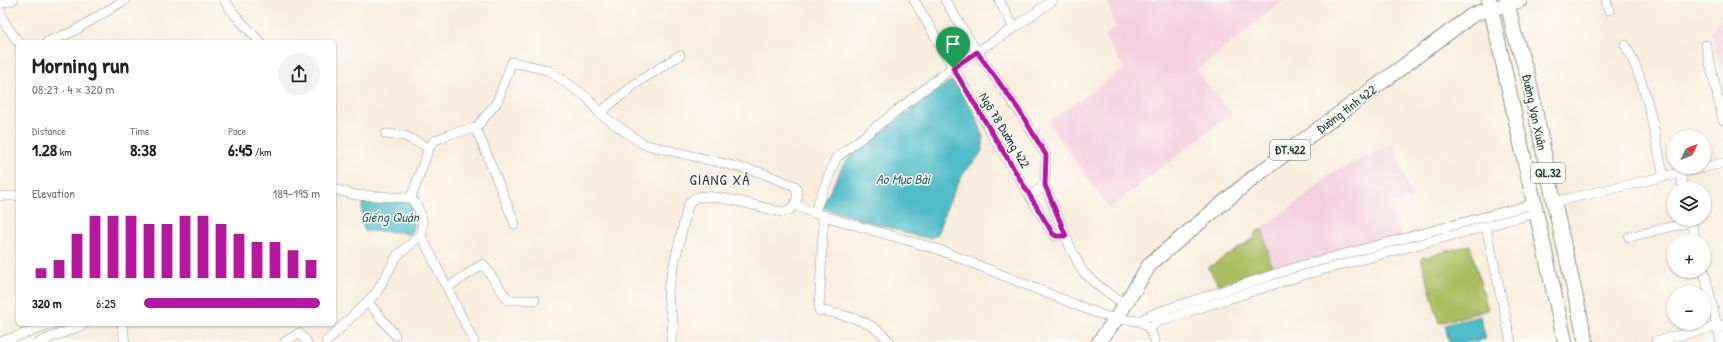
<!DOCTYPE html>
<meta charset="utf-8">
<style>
body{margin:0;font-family:"Patrick Hand",sans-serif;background:#f2f2f2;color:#222;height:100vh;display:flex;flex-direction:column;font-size:15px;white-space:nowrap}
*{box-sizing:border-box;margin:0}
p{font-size:13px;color:#767676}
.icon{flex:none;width:22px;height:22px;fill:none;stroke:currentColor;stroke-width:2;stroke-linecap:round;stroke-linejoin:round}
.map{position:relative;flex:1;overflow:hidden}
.sheet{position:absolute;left:16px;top:40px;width:320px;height:286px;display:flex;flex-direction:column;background:#fff;border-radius:6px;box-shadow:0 1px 3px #0004}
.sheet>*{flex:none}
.needle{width:26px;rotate:47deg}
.controls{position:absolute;left:1667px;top:130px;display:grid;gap:8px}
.controls a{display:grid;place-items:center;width:44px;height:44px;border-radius:50%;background:#fff;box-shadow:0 1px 3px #0004;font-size:20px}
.pin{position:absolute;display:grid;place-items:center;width:34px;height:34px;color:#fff;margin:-41px -17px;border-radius:50% 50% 50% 0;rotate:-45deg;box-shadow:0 0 4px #0007}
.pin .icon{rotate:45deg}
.round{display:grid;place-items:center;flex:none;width:42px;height:42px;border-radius:21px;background:#f2f2f2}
.summary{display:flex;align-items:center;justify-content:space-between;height:68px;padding:0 16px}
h1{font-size:22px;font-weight:700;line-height:30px}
.stats{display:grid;grid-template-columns:repeat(3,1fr);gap:6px;height:68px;padding:4px 16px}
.stats div{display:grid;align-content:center}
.stats b{font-size:17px;font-weight:700}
.stats small{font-size:11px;font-weight:400}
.stats p{font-size:11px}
.chart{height:112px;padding:8px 16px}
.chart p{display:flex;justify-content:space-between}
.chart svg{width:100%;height:72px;margin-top:4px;stroke:#b5179e;stroke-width:6}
ul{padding:0 16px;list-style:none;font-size:13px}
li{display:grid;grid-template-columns:64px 48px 1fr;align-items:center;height:30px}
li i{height:10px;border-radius:5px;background:#b5179e}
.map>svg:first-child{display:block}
</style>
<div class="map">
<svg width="1723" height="342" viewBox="0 0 1723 342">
<rect width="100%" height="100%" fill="#fdfcf7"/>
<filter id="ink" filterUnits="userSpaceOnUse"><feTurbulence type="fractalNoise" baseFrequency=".025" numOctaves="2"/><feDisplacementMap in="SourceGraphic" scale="8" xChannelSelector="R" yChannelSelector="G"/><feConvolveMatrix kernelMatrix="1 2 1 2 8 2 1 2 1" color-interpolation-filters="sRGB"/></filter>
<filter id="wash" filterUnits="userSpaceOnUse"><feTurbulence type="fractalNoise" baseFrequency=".012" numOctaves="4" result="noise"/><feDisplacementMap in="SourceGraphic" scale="16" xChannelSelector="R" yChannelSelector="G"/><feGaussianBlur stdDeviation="0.9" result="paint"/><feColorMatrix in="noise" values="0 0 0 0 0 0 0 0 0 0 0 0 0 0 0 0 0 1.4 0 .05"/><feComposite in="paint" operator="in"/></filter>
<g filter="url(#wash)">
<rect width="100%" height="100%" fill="#f9eddd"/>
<g fill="#f3cfdf">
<polygon points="1108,0 1283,0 1197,70 1231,114 1109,208 1048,122 1125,69 1104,36 1115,28"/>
<polygon points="1723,18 1723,74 1718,60 1711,31"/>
<polygon points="1393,144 1412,199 1391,205 1402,239 1273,271 1262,228 1305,197 1331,173"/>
</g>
<g fill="#abbd61" stroke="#657d4a">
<polygon points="1262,228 1273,271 1218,284 1208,268 1256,237 1254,234"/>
<polygon points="1470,245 1488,310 1439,323 1421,258"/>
</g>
<g fill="#4fbcc7" stroke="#377c7e">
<path d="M950,81L955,82C965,96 985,127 983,146C982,157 968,166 962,176C952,194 943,215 937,235L930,238L917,236L826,209L822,206L844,164L854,153Z"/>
<path d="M366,201L409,202C416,212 415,223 411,234L408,235L402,232L365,231C361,223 361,211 363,202Z"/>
<polygon points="1480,316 1486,339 1476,342 1449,342 1445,325"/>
</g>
</g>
<g filter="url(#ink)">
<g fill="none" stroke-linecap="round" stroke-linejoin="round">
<defs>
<g id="minor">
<polyline points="224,0 235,15 260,42"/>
<polyline points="914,0 996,141 1053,234 1056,236 1065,236"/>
<polyline points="945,0 977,52 1019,111 1046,155 1045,185 1071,249 1083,272 1101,288 1125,304"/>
<polyline points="999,0 1014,28"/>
<polyline points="1606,0 1609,10"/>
<polyline points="0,4 13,0"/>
<polyline points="0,11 3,20 18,42"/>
<polyline points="47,42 72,32 125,0"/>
<path d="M1625,45C1648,85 1654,133 1664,177"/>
<polyline points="1706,45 1723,120"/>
<polyline points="599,113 638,82 680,55"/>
<polyline points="476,128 515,224"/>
<polyline points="386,134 405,136 429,148"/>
<polyline points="1680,174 1684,189"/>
<path d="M334,189L355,195L411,198C421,211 425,220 421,235L474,342"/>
<polyline points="0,196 15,196 18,195"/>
<polyline points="1030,196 1045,185"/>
<path d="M411,198L429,148L434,141L450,134L476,128L497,102L512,62L548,70L588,98L599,113L643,144L759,172L795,186C801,198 795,210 782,212C763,208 714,193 698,197C693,198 691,201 688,205L668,290L669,305L673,322L671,342"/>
<polyline points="1554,202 1723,163"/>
<polyline points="795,205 814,213 940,250 1099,314 1116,319 1140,321 1149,328 1155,342"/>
<polyline points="814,213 836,158 953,67 1014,28 1053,0"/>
<path d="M824,215L819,310C847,316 871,319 890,342"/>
<polyline points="1690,219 1696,241"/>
<polyline points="1486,227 1511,342"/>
<polyline points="1629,237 1691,222"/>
<polyline points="1704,271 1721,342"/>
<polyline points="447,288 483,264 508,300 535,300"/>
<polyline points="368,302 395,335"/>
<polyline points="1140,321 1155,313 1300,266 1533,204"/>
<polyline points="122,324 125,342"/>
<polyline points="1149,328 1159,321 1303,275 1536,213"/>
<polyline points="1656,341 1723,325"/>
<polyline points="0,342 53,324"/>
<polyline points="40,342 85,324"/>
<polyline points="285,342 299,333 307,342"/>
<polyline points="326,342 376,293 397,256 421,235"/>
</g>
<path id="primary" d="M1099,342L1116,319L1150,264L1254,177L1471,16C1486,8 1504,7 1520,0"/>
<g id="trunk">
<polyline points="1489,0 1565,342"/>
<polyline points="1507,0 1514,33 1528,76 1554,202 1586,342"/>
</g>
</defs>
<use href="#minor" stroke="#8c9588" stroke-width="10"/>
<use href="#primary" stroke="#8c9588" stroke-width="16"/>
<use href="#trunk" stroke="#8c9588" stroke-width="16"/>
<use href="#minor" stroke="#fff" stroke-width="9"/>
<use href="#primary" stroke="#fff" stroke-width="14"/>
<use href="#trunk" stroke="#fff" stroke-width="14"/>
</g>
</g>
<g fill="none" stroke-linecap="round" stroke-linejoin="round" filter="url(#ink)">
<defs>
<polygon id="route" points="977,52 1019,110 1046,155 1045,185 1066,236 1056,236 1053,234 953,68"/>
</defs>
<use href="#route" stroke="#fff" stroke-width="8"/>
<use href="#route" stroke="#b5179e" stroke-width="5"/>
</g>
<g text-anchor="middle" stroke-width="3" stroke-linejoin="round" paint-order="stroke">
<g fill="#fdfcf7" stroke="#62766e" stroke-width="1">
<rect x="1270" y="140" width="40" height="20" rx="3"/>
<rect x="1531" y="163" width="34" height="20" rx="3"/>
</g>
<g font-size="12" font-weight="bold" fill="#1f3d34">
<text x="1290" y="154">ĐT.422</text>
<text x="1548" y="177">QL.32</text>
</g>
<g font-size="13" fill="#1f3d34" stroke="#fdfcf7">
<text transform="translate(1346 109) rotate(-37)" y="5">Đường tỉnh 422</text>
<text transform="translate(1535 112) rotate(78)" y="5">Đường Vạn Xuân</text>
<text transform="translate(1005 130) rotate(59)" y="5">Ngõ 78 Đường 422</text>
</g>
<g font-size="14" font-style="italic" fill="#2d6360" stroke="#fdfcf7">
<text x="903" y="184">Ao Mục Bài</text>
<text x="390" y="222">Giếng Quán</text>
</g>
<g font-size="15" letter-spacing="1" fill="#1f3d34" stroke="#fdfcf7">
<text x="720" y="185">GIANG XÁ</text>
</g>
</g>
</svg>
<div class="controls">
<a><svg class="needle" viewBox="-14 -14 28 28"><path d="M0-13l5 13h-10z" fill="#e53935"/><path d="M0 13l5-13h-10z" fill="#767676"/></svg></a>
<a><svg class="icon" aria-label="layers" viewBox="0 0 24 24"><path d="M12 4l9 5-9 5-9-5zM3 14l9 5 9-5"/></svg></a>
<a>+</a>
<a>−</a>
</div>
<div class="pin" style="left:953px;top:68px;background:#1e9e55"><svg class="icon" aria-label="arrive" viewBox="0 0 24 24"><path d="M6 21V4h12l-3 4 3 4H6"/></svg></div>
<section class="sheet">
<div class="summary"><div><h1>Morning run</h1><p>08:27 · 4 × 320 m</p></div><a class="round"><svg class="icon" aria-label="share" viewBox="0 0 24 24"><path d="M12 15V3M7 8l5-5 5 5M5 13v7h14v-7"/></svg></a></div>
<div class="stats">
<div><p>Distance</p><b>1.28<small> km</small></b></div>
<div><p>Time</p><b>8:38</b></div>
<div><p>Pace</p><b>6:45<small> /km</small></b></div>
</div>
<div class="chart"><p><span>Elevation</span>189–195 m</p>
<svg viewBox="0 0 160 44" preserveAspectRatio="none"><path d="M5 44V38M15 44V33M25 44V17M35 44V6M45 44V6M55 44V6M65 44V11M75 44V11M85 44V6M95 44V6M105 44V11M115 44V17M125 44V22M135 44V22M145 44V27M155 44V33"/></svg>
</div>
<ul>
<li><b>320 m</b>6:25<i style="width:100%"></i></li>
</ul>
</section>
</div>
